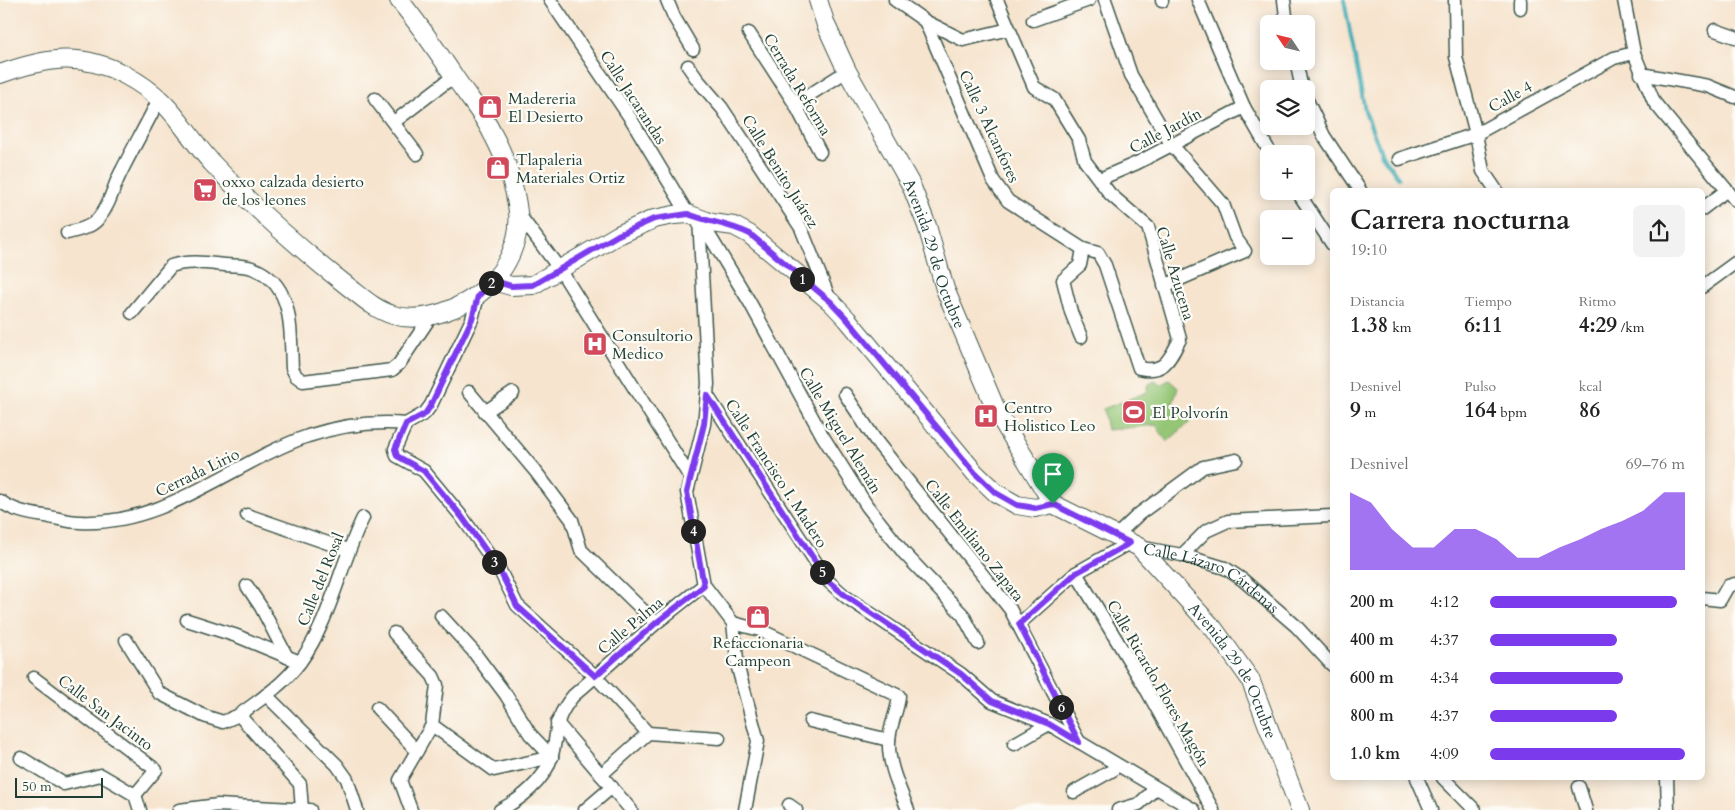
<!DOCTYPE html>
<html lang="es">
<meta charset="utf-8">
<style>
body{margin:0;font-family:Cardo,serif;background:#f2f2f2;color:#222;height:100vh;display:flex;flex-direction:column;font-size:19px;white-space:nowrap}
*{box-sizing:border-box;margin:0}
p{font-size:16px;color:#767676}
.icon{flex:none;width:28px;height:28px;fill:none;stroke:currentColor;stroke-width:2;stroke-linecap:round;stroke-linejoin:round}
.map{position:relative;flex:1;overflow:hidden}
.details{position:absolute;left:1330px;top:188px;width:375px;height:592px;display:flex;flex-direction:column;background:#fff;border-radius:8px;box-shadow:0 2px 12px #0003}
.details>*{flex:none}
.needle{width:32px;rotate:305deg}
.tools{position:absolute;left:1260px;top:15px;display:grid;gap:10px}
.tools a{display:grid;place-items:center;width:55px;height:55px;border-radius:8px;background:#fff;box-shadow:0 2px 12px #0003;font-size:25px}
.scale{position:absolute;left:15px;bottom:12px;width:88px;box-sizing:border-box;padding-left:5px;border:2px solid #1f3d34;border-top:0;font-size:14px;line-height:18px;white-space:nowrap;color:#1f3d34;-webkit-text-stroke:4px #fdfcf7;paint-order:stroke}
.pin{position:absolute;display:grid;place-items:center;width:42px;height:42px;color:#fff;margin:-51px -21px;border-radius:50% 50% 50% 0;rotate:-45deg;box-shadow:0 0 5px #0007}
.pin .icon{rotate:45deg}
.km{position:absolute;width:25px;height:25px;margin:-12px;border-radius:50%;background:#222;color:#fff;font-size:14px;line-height:25px;text-align:center}
.round{display:grid;place-items:center;flex:none;width:52px;height:52px;border-radius:8px;background:#f2f2f2}
.overview{display:flex;align-items:center;justify-content:space-between;height:85px;padding:0 20px}
h1{font-size:28px;font-weight:800;line-height:38px}
.metrics{display:grid;grid-template-columns:repeat(3,1fr);gap:8px;height:85px;padding:5px 20px}
.metrics div{display:grid;align-content:center}
.metrics b{font-size:21px;font-weight:800}
.metrics small{font-size:14px;font-weight:400}
.metrics p{font-size:14px}
.chart{height:140px;padding:10px 20px}
.chart p{display:flex;justify-content:space-between}
.chart svg{width:100%;height:90px;margin-top:5px;fill:#7c3aed;opacity:.7}
ul{padding:0 20px;list-style:none;font-size:16px}
li{display:grid;grid-template-columns:80px 60px 1fr;align-items:center;height:38px}
li i{height:12px;border-radius:6px;background:#7c3aed}
.map>svg:first-child{display:block}
</style>
<div class="map">
<svg width="1735" height="810" viewBox="0 0 1735 810">
<rect width="100%" height="100%" fill="#fdfcf7"/>
<filter id="ink" filterUnits="userSpaceOnUse"><feTurbulence type="fractalNoise" baseFrequency=".02" numOctaves="2"/><feDisplacementMap in="SourceGraphic" scale="10" xChannelSelector="R" yChannelSelector="G"/><feConvolveMatrix kernelMatrix="1 2 1 2 8 2 1 2 1" color-interpolation-filters="sRGB"/></filter>
<filter id="wash" filterUnits="userSpaceOnUse"><feTurbulence type="fractalNoise" baseFrequency=".0096" numOctaves="4" result="noise"/><feDisplacementMap in="SourceGraphic" scale="20" xChannelSelector="R" yChannelSelector="G"/><feGaussianBlur stdDeviation="1.12" result="paint"/><feColorMatrix in="noise" values="0 0 0 0 0 0 0 0 0 0 0 0 0 0 0 0 0 1.4 0 .05"/><feComposite in="paint" operator="in"/></filter>
<g filter="url(#wash)">
<rect width="100%" height="100%" fill="#f6e4ce"/>
<polygon fill="#94c676" stroke="#5a8255" points="1169,380 1178,388 1173,403 1191,421 1167,442 1156,425 1107,430 1103,409 1147,392 1149,384 1155,381 1160,385"/>
<g fill="none" stroke-linecap="round" stroke-linejoin="round">
<polyline stroke="#3aabb5" stroke-width="4" points="1344,0 1365,111 1382,155 1399,178"/>
</g>
</g>
<g filter="url(#ink)">
<g fill="none" stroke-linecap="round" stroke-linejoin="round">
<defs>
<g id="street">
<polyline points="550,0 631,119 688,214"/>
<polyline points="667,0 674,17 693,49"/>
<polyline points="895,0 925,21 963,40 1009,29"/>
<polyline points="1105,0 1131,75 1171,144 1223,204 1235,237 1245,251 1164,286"/>
<polyline points="1162,0 1162,1"/>
<polyline points="1198,0 1244,107 1271,154"/>
<polyline points="1284,0 1287,24"/>
<polyline points="1455,0 1456,57 1476,134 1483,171 1496,190"/>
<polyline points="1624,0 1634,53 1654,102 1735,200"/>
<polyline points="1520,8 1520,0"/>
<polyline points="1033,20 1089,0"/>
<path d="M925,21L993,180L1008,201L1083,249L1098,253L1105,265L1139,368C1164,374 1170,359 1180,339L1148,227L1110,194L1085,161L1079,140L1054,99L1034,87L997,0"/>
<polyline points="1715,30 1735,37"/>
<polyline points="749,33 795,104 820,152"/>
<polyline points="1296,61 1302,89"/>
<polyline points="688,66 697,79 722,108 801,228 830,300"/>
<polyline points="1641,74 1708,86 1735,97"/>
<polyline points="1306,98 1324,136 1360,190"/>
<polyline points="375,99 417,154"/>
<polyline points="795,104 847,71"/>
<polyline points="394,122 454,76"/>
<polyline points="1399,159 1476,134 1614,58 1634,53"/>
<polyline points="1100,179 1137,163 1244,107"/>
<polyline points="1297,191 1332,244"/>
<polyline points="1702,209 1727,190"/>
<polyline points="518,213 561,271 690,477"/>
<polyline points="699,218 708,384 704,424 687,492 704,585 733,623 738,668 758,741 745,810"/>
<polyline points="700,220 749,301 822,435 867,506 904,553 963,615 978,643"/>
<path d="M67,233C78,230 90,228 98,219C111,204 113,186 122,170C134,146 148,122 160,97"/>
<polyline points="1702,287 1735,263"/>
<polyline points="478,296 472,319 431,405 425,413 406,424 395,449 397,456 424,471 462,517 499,569 517,605 595,676 648,733 719,738"/>
<path d="M132,313L171,266C188,260 207,263 225,265C234,266 243,265 252,268C295,283 290,332 292,368L296,376L303,381L392,370L399,364L433,313"/>
<polyline points="1081,337 1071,312 1063,280 1080,265 1083,249"/>
<polyline points="469,392 536,472 572,520 581,550 656,623"/>
<polyline points="845,394 876,441 1010,609 1079,742"/>
<polyline points="707,395 828,581 846,597 961,674 992,701 1049,724 1194,810"/>
<polyline points="485,412 513,393"/>
<path d="M0,501C14,512 33,514 50,517C60,519 70,522 80,522C166,526 231,463 308,436C339,426 374,421 406,424"/>
<polyline points="247,515 348,550"/>
<polyline points="1116,536 1139,514 1203,467 1236,460"/>
<path id="s1" d="M1139,547L1182,555L1225,568L1243,580L1296,626L1332,665"/>
<polyline points="1182,555 1206,531 1228,521 1332,516"/>
<polyline points="1076,573 1145,687 1213,810"/>
<polyline points="247,586 261,607 287,657"/>
<polyline points="1702,598 1720,600 1728,586 1735,584"/>
<polyline points="441,616 473,651 506,695 530,734 552,757"/>
<polyline points="187,620 237,636 300,662"/>
<path d="M733,623L760,630L899,696C898,711 889,726 889,742C888,765 900,789 908,810"/>
<polyline points="1019,624 1076,573 1129,543"/>
<polyline points="394,633 433,676 437,685 432,725 494,770 552,757"/>
<polyline points="126,640 159,693 204,716 223,722 239,715"/>
<polyline points="34,678 156,770 135,795"/>
<polyline points="266,695 337,765 347,779 357,810"/>
<polyline points="377,708 417,751"/>
<polyline points="810,721 889,740"/>
<polyline points="557,723 631,810"/>
<polyline points="1014,744 1049,724"/>
<polyline points="21,758 64,784 101,775 135,795 140,810"/>
<polyline points="601,775 648,733"/>
<polyline points="1417,778 1431,810"/>
<polyline points="1443,778 1475,810"/>
<polyline points="1667,778 1668,810"/>
<polyline points="1579,787 1586,810"/>
<polyline points="1074,792 1113,770 1115,764"/>
<polyline points="789,805 796,810"/>
<path d="M302,809L300,784L239,715C260,700 284,684 300,662C331,620 340,564 363,518"/>
<polyline points="179,810 218,805 310,810"/>
<polyline points="411,810 400,780 432,725"/>
<path d="M500,810C520,800 545,780 551,758C560,730 551,723 573,696L656,623L704,585"/>
<polyline points="585,810 612,787"/>
<polyline points="1118,810 1139,804 1156,788"/>
</g>
<g id="secondary">
<path id="s2" d="M818,0L826,25L847,71L911,185L927,226L945,289L998,414L1053,504"/>
<path d="M0,74C45,58 81,51 125,75C172,100 180,127 212,163C254,208 301,250 350,288C363,298 376,310 393,315C424,324 464,308 487,287C507,269 521,239 518,212C515,186 505,156 492,133C483,114 468,97 456,79C438,52 420,25 399,0"/>
<path id="s3" d="M494,281L511,286L533,285L618,235L654,219L674,215L688,214L712,223L734,226L749,234L831,302L847,319L975,473L996,493L1017,505L1035,508L1053,504L1139,547L1214,629L1250,679L1300,810"/>
</g>
</defs>
<use href="#street" stroke="#3f564b" stroke-width="15"/>
<use href="#secondary" stroke="#3f564b" stroke-width="20"/>
<use href="#street" stroke="#fff" stroke-width="12"/>
<use href="#secondary" stroke="#fff" stroke-width="18"/>
</g>
</g>
<g fill="none" stroke-linecap="round" stroke-linejoin="round" filter="url(#ink)">
<defs>
<path id="route" d="M688,214C708,222 730,224 750,234L831,302L847,319L975,473L996,493L1017,505L1035,508L1053,504L1130,543L1076,573L1019,624L1079,742L1049,724L992,701L961,674L846,596L828,581L707,395L704,424L687,492L704,586L656,623L595,676L517,606L499,569L462,517L424,471L397,456L395,449L406,424L425,414L431,405L472,319L478,296L494,281L511,286L533,285L618,235L654,219Z"/>
</defs>
<use href="#route" stroke="#fff" stroke-width="10"/>
<use href="#route" stroke="#7c3aed" stroke-width="6"/>
</g>
<defs>
<symbol id="shop-square" viewBox="-11 -11 22 22"><rect x="-9" y="-9" width="18" height="18" rx="4" fill="#d1495b" stroke="#fdfcf7"/><path d="M-5-2.5h2.3a2.7 3.5 0 0 1 5.4 0H5L5.5 6h-11ZM-1.5-2.5h3a1.5 2.3 0 0 0-3 0Z" fill="#fff"/></symbol>
<symbol id="supermarket-square" viewBox="-11 -11 22 22"><rect x="-9" y="-9" width="18" height="18" rx="4" fill="#d1495b" stroke="#fdfcf7"/><path d="M-6-5.5h2.5l.6 2H6L4.5 2H-2.5L-4.4-4H-6ZM-1.5 3.2a1.3 1.3 0 1 0 .1 0ZM3 3.2a1.3 1.3 0 1 0 .1 0Z" fill="#fff"/></symbol>
<symbol id="hospital-square" viewBox="-11 -11 22 22"><rect x="-9" y="-9" width="18" height="18" rx="4" fill="#d1495b" stroke="#fdfcf7"/><path d="M-5-5h3v3.5h4V-5h3V5h-3V1.5h-4V5h-3Z" fill="#fff"/></symbol>
<symbol id="stadium-square" viewBox="-11 -11 22 22"><rect x="-9" y="-9" width="18" height="18" rx="4" fill="#d1495b" stroke="#fdfcf7"/><path d="M0-5a6.5 5 0 1 0 0 10a6.5 5 0 1 0 0-10ZM-3.5-1.8h7v3.6h-7Z" fill="#fff"/></symbol>
</defs>
<g fill-rule="evenodd">
<use href="#shop-square" x="476" y="93" width="28" height="28"/>
<use href="#shop-square" x="484" y="154" width="28" height="28"/>
<use href="#supermarket-square" x="191" y="176" width="28" height="28"/>
<use href="#hospital-square" x="581" y="330" width="28" height="28"/>
<use href="#stadium-square" x="1120" y="398" width="28" height="28"/>
<use href="#hospital-square" x="972" y="402" width="28" height="28"/>
<use href="#shop-square" x="744" y="603" width="28" height="28"/>
</g>
<g text-anchor="middle" stroke-width="4.5" stroke-linejoin="round" paint-order="stroke">
<g font-size="16" fill="#1f3d34" stroke="#fdfcf7">
<text transform="translate(798 84) rotate(59)" y="6">Cerrada Reforma</text>
<text transform="translate(1510 96) rotate(-29)" y="6">Calle 4</text>
<text transform="translate(634 97) rotate(57)" y="6">Calle Jacarandas</text>
<text transform="translate(990 126) rotate(65)" y="6">Calle 3 Alcanfores</text>
<text transform="translate(1165 130) rotate(-28)" y="6">Calle Jardín</text>
<text transform="translate(781 171) rotate(58)" y="6">Calle Benito Juárez</text>
<text dy="6" stroke="none"><textPath href="#s2" startOffset="280">Avenida 29 de Octubre</textPath></text>
<text transform="translate(1176 273) rotate(73)" y="6">Calle Azucena</text>
<text transform="translate(841 430) rotate(59)" y="6">Calle Miguel Alemán</text>
<text transform="translate(197 472) rotate(-26)" y="6">Cerrada Lirio</text>
<text transform="translate(777 473) rotate(57)" y="6">Calle Francisco I. Madero</text>
<text transform="translate(975 540) rotate(52)" y="6">Calle Emiliano Zapata</text>
<text transform="translate(320 579) rotate(-68)" y="6">Calle del Rosal</text>
<text dy="6" stroke="none"><textPath href="#s1" startOffset="80">Calle Lázaro Cárdenas</textPath></text>
<text transform="translate(630 625) rotate(-40)" y="6">Calle Palma</text>
<text dy="6" stroke="none"><textPath href="#s3" startOffset="950">Avenida 29 de Octubre</textPath></text>
<text transform="translate(1159 683) rotate(60)" y="6">Calle Ricardo Flores Magón</text>
<text transform="translate(106 712) rotate(37)" y="6">Calle San Jacinto</text>
</g>
<g font-size="16" fill="#1f3d34" stroke="#fdfcf7" text-anchor="start">
<text x="508" y="104">Madereria<tspan x="508" dy="18">El Desierto</tspan></text>
<text x="516" y="165">Tlapaleria<tspan x="516" dy="18">Materiales Ortiz</tspan></text>
<text x="222" y="187">oxxo calzada desierto<tspan x="222" dy="18">de los leones</tspan></text>
<text x="612" y="341">Consultorio<tspan x="612" dy="18">Medico</tspan></text>
<text x="1004" y="413">Centro<tspan x="1004" dy="18">Holistico Leo</tspan></text>
<text x="1152" y="418">El Polvorín</text>
<text x="758" y="648" text-anchor="middle">Refaccionaria<tspan x="758" dy="18">Campeon</tspan></text>
</g>
</g>
</svg>
<div class="tools">
<a><svg class="needle" viewBox="-14 -14 28 28"><path d="M0-13l5 13h-10z" fill="#e53935"/><path d="M0 13l5-13h-10z" fill="#767676"/></svg></a>
<a><svg class="icon" aria-label="layers" viewBox="0 0 24 24"><path d="M12 4l9 5-9 5-9-5zM3 14l9 5 9-5"/></svg></a>
<a>+</a>
<a>−</a>
</div>
<div class="scale">50 m</div>
<div class="pin" style="left:1053px;top:504px;background:#1e9e55"><svg class="icon" aria-label="arrive" viewBox="0 0 24 24"><path d="M6 21V4h12l-3 4 3 4H6"/></svg></div>
<b class="km" style="left:802px;top:279px">1</b>
<b class="km" style="left:491px;top:283px">2</b>
<b class="km" style="left:494px;top:562px">3</b>
<b class="km" style="left:693px;top:531px">4</b>
<b class="km" style="left:822px;top:572px">5</b>
<b class="km" style="left:1061px;top:707px">6</b>
<section class="details">
<div class="overview"><div><h1>Carrera nocturna</h1><p>19:10</p></div><a class="round"><svg class="icon" aria-label="share" viewBox="0 0 24 24"><path d="M12 15V3M7 8l5-5 5 5M5 13v7h14v-7"/></svg></a></div>
<div class="metrics">
<div><p>Distancia</p><b>1.38<small> km</small></b></div>
<div><p>Tiempo</p><b>6:11</b></div>
<div><p>Ritmo</p><b>4:29<small> /km</small></b></div>
</div>
<div class="metrics">
<div><p>Desnivel</p><b>9<small> m</small></b></div>
<div><p>Pulso</p><b>164<small> bpm</small></b></div>
<div><p>kcal</p><b>86</b></div>
</div>
<div class="chart"><p><span>Desnivel</span>69–76 m</p>
<svg viewBox="0 0 160 44" preserveAspectRatio="none"><path d="M0 44V6L10 11L20 24L30 33L40 33L50 24L60 24L70 29L80 38L90 38L100 33L110 29L120 24L130 20L140 15L150 6L160 6V44z"/></svg>
</div>
<ul>
<li><b>200 m</b>4:12<i style="width:96%"></i></li>
<li><b>400 m</b>4:37<i style="width:65%"></i></li>
<li><b>600 m</b>4:34<i style="width:68%"></i></li>
<li><b>800 m</b>4:37<i style="width:65%"></i></li>
<li><b>1.0 km</b>4:09<i style="width:100%"></i></li>
</ul>
</section>
</div>
